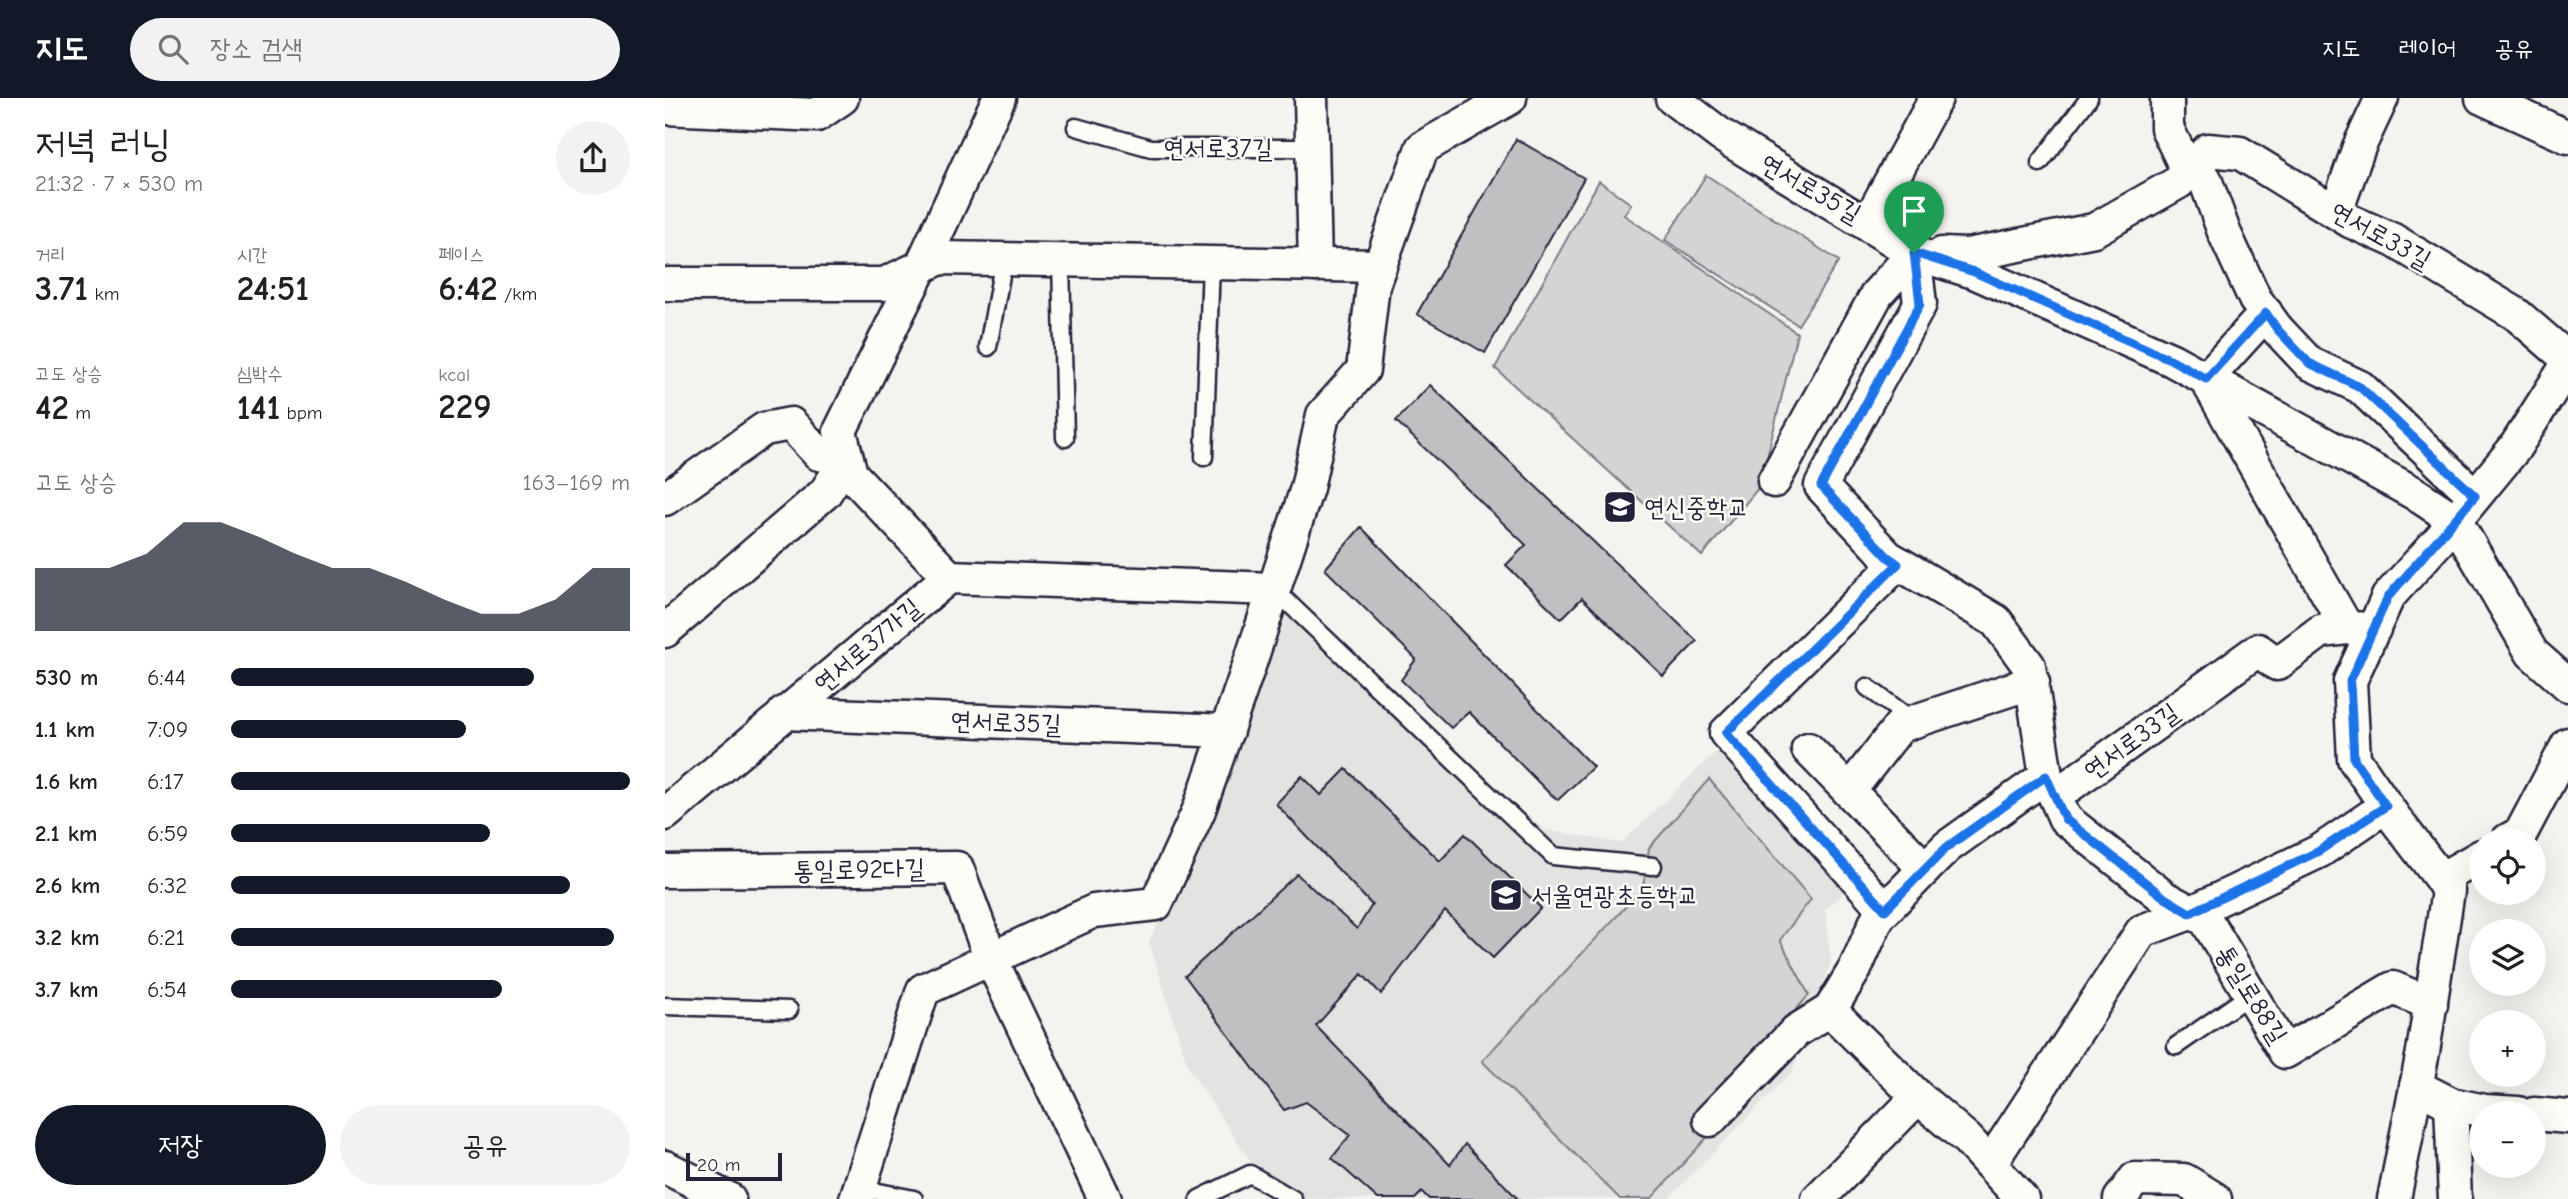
<!DOCTYPE html>
<html lang="ko">
<meta charset="utf-8">
<style>
body{margin:0;font-family:"Comic Neue","Poor Story",sans-serif;background:#f2f2f2;color:#202124;height:100vh;display:flex;flex-direction:column;font-size:26px;white-space:nowrap}
*{box-sizing:border-box;margin:0}
p{font-size:23px;color:#757577}
.icon{flex:none;width:38px;height:38px;fill:none;stroke:currentColor;stroke-width:2;stroke-linecap:round;stroke-linejoin:round}
.map{position:relative;flex:1;overflow:hidden}
.details{display:flex;flex-direction:column;background:#fff;width:665px}
.details>*{flex:none}
.buttons{position:absolute;left:1804px;top:730px;display:grid;gap:14px}
.buttons a{display:grid;place-items:center;width:77px;height:77px;border-radius:50%;background:#fff;box-shadow:0 7px 28px #0002;font-size:35px}
.scale{position:absolute;left:21px;bottom:18px;width:96px;box-sizing:border-box;padding-left:7px;border:4px solid #22223b;border-top:0;font-size:19px;line-height:24px;white-space:nowrap;color:#22223b;-webkit-text-stroke:5px #fdfcf7;paint-order:stroke}
.pin{position:absolute;display:grid;place-items:center;width:60px;height:60px;color:#fff;margin:-72px -30px;border-radius:50% 50% 50% 0;rotate:-45deg;box-shadow:0 0 7px #0007}
.pin .icon{rotate:45deg}
.round{display:grid;place-items:center;flex:none;width:74px;height:74px;border-radius:37px;background:#f2f2f2}
.headline{display:flex;align-items:center;justify-content:space-between;height:119px;padding:0 35px}
h1{font-size:38px;font-weight:600;line-height:52px}
.metrics{display:grid;grid-template-columns:repeat(3,1fr);gap:10px;height:119px;padding:7px 35px}
.metrics div{display:grid;align-content:center}
.metrics b{font-size:35px;font-weight:600}
.metrics small{font-size:19px;font-weight:400}
.metrics p{font-size:19px}
.chart{height:196px;padding:14px 35px}
.chart p{display:flex;justify-content:space-between}
.chart svg{width:100%;height:126px;margin-top:7px;fill:#111827;opacity:.7}
.primary-button{display:flex;gap:14px;margin-top:auto;padding:14px 35px}
.primary-button a{flex:1;height:80px;border-radius:42px;background:#111827;color:#fff;font-size:28px;font-weight:600;line-height:80px;text-align:center}
.primary-button a+a{background:#f2f2f2;color:#202124}
ul{padding:0 35px;list-style:none;font-size:23px}
li{display:grid;grid-template-columns:112px 84px 1fr;align-items:center;height:52px}
li i{height:18px;border-radius:9px;background:#111827}
header{display:flex;align-items:center;gap:42px;box-sizing:border-box;height:98px;padding:0 35px;background:#111827;color:#fff}
header strong{font-size:33px}
nav{display:flex;gap:38px;margin-inline-start:auto;font-size:24px}
.search{width:490px;height:63px;background:#f2f2f2;display:flex;align-items:center;gap:18px;box-sizing:border-box;padding:0 24px;border-radius:38px;color:#757577;font-size:26px}
main{display:flex;flex:1;min-height:0}
.map>svg:first-child{display:block}
</style>
<header>
<strong>지도</strong>
<div class="search"><svg class="icon" aria-label="search" viewBox="0 0 24 24"><circle cx="10" cy="10" r="6"/><path d="M15 15l6 6"/></svg>장소 검색</div>
<nav><a>지도</a><a>레이어</a><a>공유</a></nav>
</header>
<main>
<section class="details">
<div class="headline"><div><h1>저녁 러닝</h1><p>21:32 · 7 × 530 m</p></div><a class="round"><svg class="icon" aria-label="share" viewBox="0 0 24 24"><path d="M12 15V3M7 8l5-5 5 5M5 13v7h14v-7"/></svg></a></div>
<div class="metrics">
<div><p>거리</p><b>3.71<small> km</small></b></div>
<div><p>시간</p><b>24:51</b></div>
<div><p>페이스</p><b>6:42<small> /km</small></b></div>
</div>
<div class="metrics">
<div><p>고도 상승</p><b>42<small> m</small></b></div>
<div><p>심박수</p><b>141<small> bpm</small></b></div>
<div><p>kcal</p><b>229</b></div>
</div>
<div class="chart"><p><span>고도 상승</span>163–169 m</p>
<svg viewBox="0 0 160 44" preserveAspectRatio="none"><path d="M0 44V22L10 22L20 22L30 17L40 6L50 6L60 11L70 17L80 22L90 22L100 27L110 33L120 38L130 38L140 33L150 22L160 22V44z"/></svg>
</div>
<ul>
<li><b>530 m</b>6:44<i style="width:76%"></i></li>
<li><b>1.1 km</b>7:09<i style="width:59%"></i></li>
<li><b>1.6 km</b>6:17<i style="width:100%"></i></li>
<li><b>2.1 km</b>6:59<i style="width:65%"></i></li>
<li><b>2.6 km</b>6:32<i style="width:85%"></i></li>
<li><b>3.2 km</b>6:21<i style="width:96%"></i></li>
<li><b>3.7 km</b>6:54<i style="width:68%"></i></li>
</ul>
<div class="primary-button"><a>저장</a><a>공유</a></div>
</section>
<div class="map">
<svg width="1903" height="1101" viewBox="0 0 1903 1101">
<rect width="100%" height="100%" fill="#f4f3ef"/>
<filter id="ink" filterUnits="userSpaceOnUse"><feTurbulence type="fractalNoise" baseFrequency=".0143" numOctaves="2"/><feDisplacementMap in="SourceGraphic" scale="14" xChannelSelector="R" yChannelSelector="G"/><feConvolveMatrix kernelMatrix="1 2 1 2 8 2 1 2 1" color-interpolation-filters="sRGB"/></filter>
<g filter="url(#ink)">
<polygon fill="#e4e3e2" points="627,502 739,622 881,732 956,745 1054,651 1193,783 1160,811 1166,864 1127,974 1003,1101 610,1101 523,969 484,844 567,665"/>
<g fill="#d5d4d5" stroke="#7c7b88" stroke-width="2">
<polygon points="1041,77 1174,163 1133,227 1000,142"/>
<polygon points="934,83 966,106 959,117 1132,235 1095,388 1037,458 830,270"/>
<polygon points="1044,681 1146,801 1115,842 1144,897 1035,1020 1047,1034 986,1101 955,1101 817,963 978,790 984,750"/>
</g>
<g fill="#c0bfc2" stroke="#22223b" stroke-width="2">
<polygon points="851,41 919,80 820,255 752,216"/>
<polygon points="765,287 1032,543 998,578 917,500 896,521 841,467 861,447 731,323"/>
<polygon points="696,429 928,669 893,702 882,693 804,614 786,630 736,582 751,561 660,471"/>
<polygon points="681,671 775,763 800,736 876,810 828,860 780,813 716,896 697,876 651,928 785,1067 800,1046 853,1101 764,1101 757,1094 750,1101 713,1101 667,1060 685,1037 641,1004 619,1012 520,878 632,776 692,831 707,807 611,706 637,678 656,697"/>
</g>
<g fill="none" stroke-linecap="round" stroke-linejoin="round">
<defs>
<g id="lane">
<polyline points="411,29 486,50 647,50"/>
<polyline points="1375,65 1424,0"/>
<polyline points="396,162 400,340"/>
<polyline points="323,249 339,161"/>
<polyline points="539,359 546,165"/>
<polyline points="609,491 888,758 988,768"/>
<polyline points="1202,589 1248,623"/>
<polyline points="0,908 124,912"/>
<polyline points="1511,948 1586,896"/>
<polyline points="194,1090 249,1101"/>
<polyline points="534,1101 585,1076 628,1101"/>
</g>
<g id="street">
<polyline points="646,0 650,167"/>
<polyline points="1007,0 1056,37 1249,155 1309,174 1507,262 1749,395 1790,422 1867,555 1903,587"/>
<polyline points="1502,0 1502,30 1523,74 1540,81 1559,134 1590,201 1612,231 1644,265 1695,289 1810,398"/>
<polyline points="1817,0 1903,39"/>
<polyline points="0,10 152,17 177,0"/>
<polyline points="1671,114 1694,49 1717,0"/>
<polyline points="1203,125 1271,0"/>
<polyline points="1277,156 1303,157 1429,132 1514,84 1543,52 1575,55 1685,123 1728,142 1851,216 1903,261"/>
<polyline points="0,186 219,186 275,160 715,168"/>
<polyline points="1601,215 1541,281 1682,530"/>
<polyline points="1109,383 1212,196 1249,155 1255,206 1156,388 1223,459 1331,523 1364,568 1381,678 1400,721 1500,800 1541,822 1620,954 1728,890 1766,906"/>
<polyline points="0,401 99,331 126,326 154,356 182,361 160,395 0,533"/>
<polyline points="284,479 186,376 175,333 256,169 334,0"/>
<polyline points="284,479 609,491"/>
<polyline points="1368,584 1235,628 1184,693 1260,771 1282,749 1381,678"/>
<polyline points="119,615 562,633"/>
<polyline points="1143,651 1184,693"/>
<polyline points="1390,698 1593,552 1612,566 1656,533 1682,530 1709,531"/>
<polyline points="0,716 284,479"/>
<polyline points="1843,742 1856,735 1903,646"/>
<polyline points="0,773 292,770 326,861 440,1101"/>
<polyline points="1776,781 1816,758"/>
<polyline points="1220,812 1061,635 1233,465"/>
<polyline points="1165,912 1253,999 1302,1041 1357,1101"/>
<polyline points="1751,988 1786,1006 1820,1013 1853,1015"/>
<polyline points="1786,1006 1790,1101"/>
<polyline points="1869,1016 1903,1019"/>
<polyline points="1045,1022 1131,933 1165,912 1190,871 1213,819 1260,771"/>
<polyline points="1325,1066 1477,833 1525,815 1655,753 1721,708"/>
<polyline points="0,1069 64,1101"/>
<polyline points="191,1101 258,892 429,813 491,806 534,712 586,562 642,390 658,317 698,272 708,187 757,50 845,0"/>
<polyline points="1153,1101 1253,999"/>
<polyline points="1455,1101 1470,1081 1519,1082 1550,1101"/>
<polyline points="1729,1101 1758,954 1783,793 1776,781 1731,722 1689,661 1685,583 1723,499 1776,440 1849,351 1903,266"/>
</g>
</defs>
<use href="#lane" stroke="#22223b" stroke-width="21"/>
<use href="#street" stroke="#22223b" stroke-width="37"/>
<use href="#lane" stroke="#fdfcf7" stroke-width="16"/>
<use href="#street" stroke="#fdfcf7" stroke-width="32"/>
</g>
</g>
<g fill="none" stroke-linecap="round" stroke-linejoin="round" filter="url(#ink)">
<defs>
<polygon id="route" points="1249,155 1309,174 1507,262 1541,281 1601,215 1612,231 1644,265 1695,289 1810,398 1723,499 1685,583 1689,661 1721,708 1654,753 1525,815 1500,800 1400,721 1381,678 1282,749 1220,812 1061,635 1233,466 1223,459 1156,388 1255,206"/>
</defs>
<use href="#route" stroke="#fff" stroke-width="14"/>
<use href="#route" stroke="#1a73e8" stroke-width="9"/>
</g>
<defs>
<symbol id="school-square" viewBox="-11 -11 22 22"><rect x="-9" y="-9" width="18" height="18" rx="4" fill="#22223b" stroke="#fdfcf7"/><path d="M0-5L7-2L0 1L-7-2ZM-4 1L0 2.5L4 1V4Q0 6-4 4Z" fill="#fff"/></symbol>
</defs>
<g fill-rule="evenodd">
<use href="#school-square" x="936" y="390" width="38" height="38"/>
<use href="#school-square" x="822" y="778" width="38" height="38"/>
</g>
<g text-anchor="middle" stroke-width="5" stroke-linejoin="round" paint-order="stroke">
<g font-size="26" fill="#22223b" stroke="#fdfcf7">
<text x="553" y="59">연서로37길</text>
<text transform="translate(1146 90) rotate(30)" y="9">연서로35길</text>
<text transform="translate(1716 137) rotate(29)" y="9">연서로33길</text>
<text transform="translate(202 547) rotate(-40)" y="9">연서로37가길</text>
<text transform="translate(341 624) rotate(2)" y="9">연서로35길</text>
<text transform="translate(1466 643) rotate(-36)" y="9">연서로33길</text>
<text transform="translate(194 771) rotate(-1)" y="9">통일로92다길</text>
<text transform="translate(1587 896) rotate(58)" y="9">통일로88길</text>
</g>
<g font-size="26" fill="#22223b" stroke="#fdfcf7" text-anchor="start">
<text x="979" y="418">연신중학교</text>
<text x="866" y="806">서울연광초등학교</text>
</g>
</g>
</svg>
<div class="buttons">
<a><svg class="icon" aria-label="locate" viewBox="0 0 24 24"><circle cx="12" cy="12" r="6"/><path d="M12 2v4M12 18v4M2 12h4M18 12h4"/></svg></a>
<a><svg class="icon" aria-label="layers" viewBox="0 0 24 24"><path d="M12 4l9 5-9 5-9-5zM3 14l9 5 9-5"/></svg></a>
<a>+</a>
<a>−</a>
</div>
<div class="scale">20 m</div>
<div class="pin" style="left:1249px;top:155px;background:#1e9e55"><svg class="icon" aria-label="arrive" viewBox="0 0 24 24"><path d="M6 21V4h12l-3 4 3 4H6"/></svg></div>
</div>
</main>
